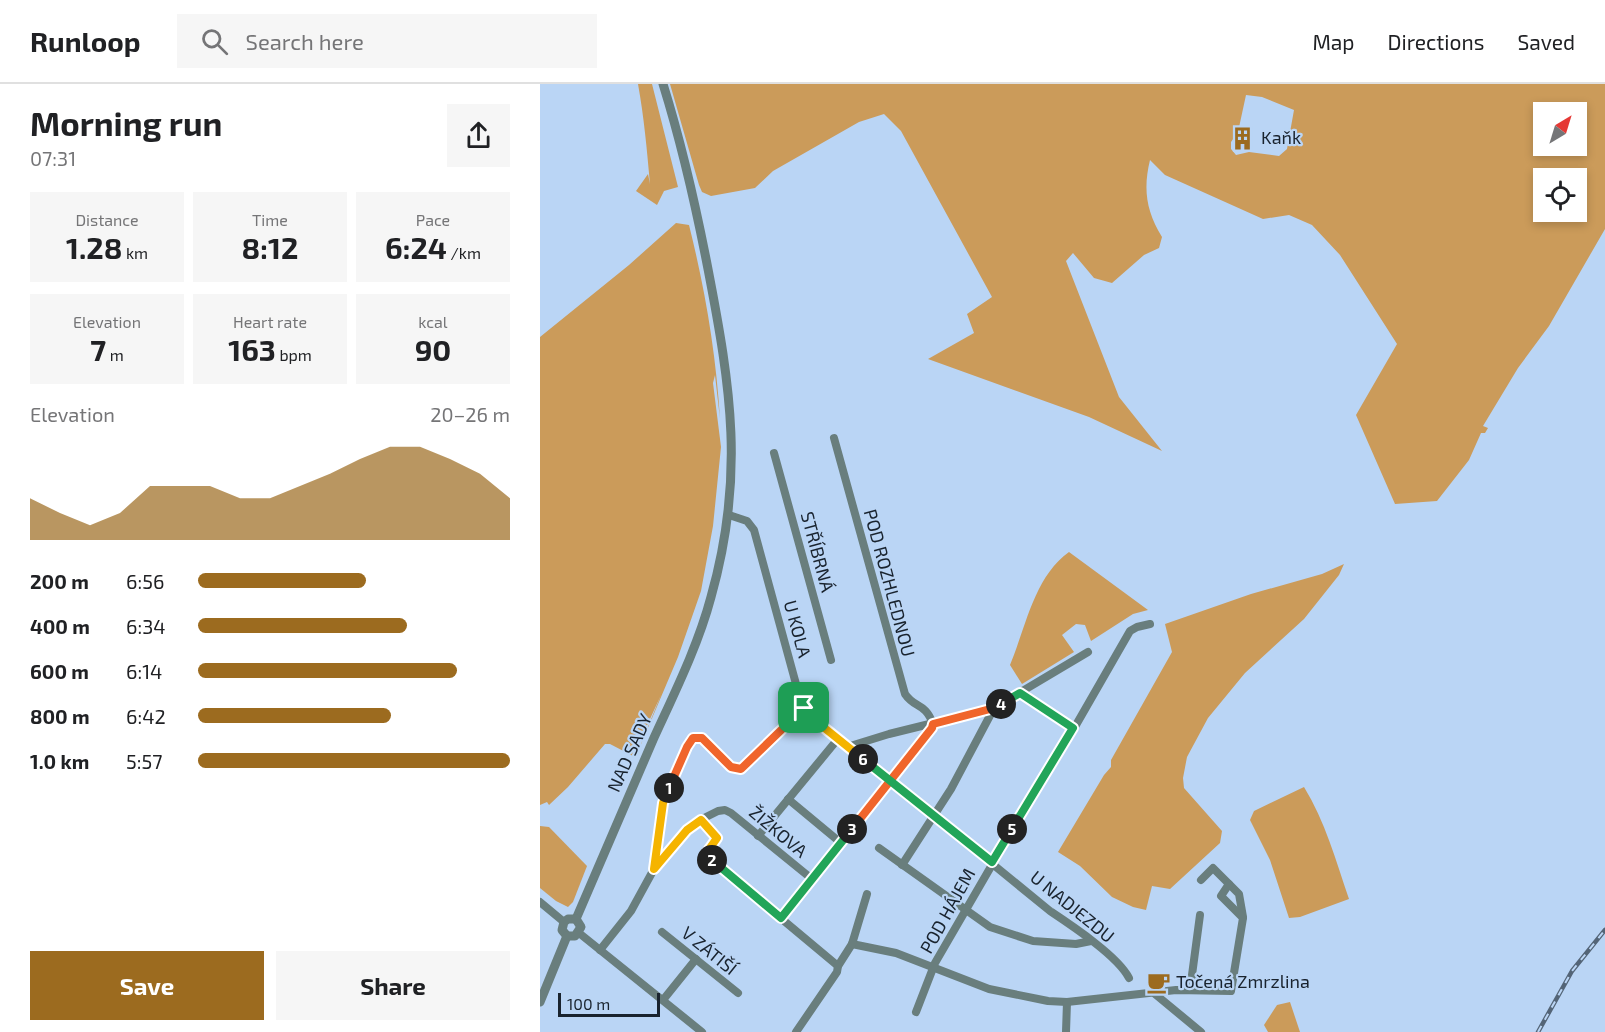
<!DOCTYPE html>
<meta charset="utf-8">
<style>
body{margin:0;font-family:"Exo 2",sans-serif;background:#f6f6f6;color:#202124;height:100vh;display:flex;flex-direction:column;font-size:22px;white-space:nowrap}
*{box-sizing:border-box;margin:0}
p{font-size:20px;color:#757577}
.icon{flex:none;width:33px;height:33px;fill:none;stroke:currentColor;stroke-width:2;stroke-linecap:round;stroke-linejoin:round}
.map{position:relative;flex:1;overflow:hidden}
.side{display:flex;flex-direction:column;background:#fff;width:540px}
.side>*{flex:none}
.needle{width:39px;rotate:38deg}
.tools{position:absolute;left:993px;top:18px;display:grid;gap:12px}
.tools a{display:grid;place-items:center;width:54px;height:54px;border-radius:0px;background:#fff;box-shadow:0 3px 9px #0003;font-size:30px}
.scale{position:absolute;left:18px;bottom:15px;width:102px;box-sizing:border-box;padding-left:6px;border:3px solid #19232e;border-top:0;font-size:16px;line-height:21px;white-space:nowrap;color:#19232e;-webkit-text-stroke:4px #bad5f5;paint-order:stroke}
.pin{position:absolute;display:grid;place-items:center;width:51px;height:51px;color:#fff;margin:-26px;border-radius:12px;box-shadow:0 3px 9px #0006}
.km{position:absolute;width:30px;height:30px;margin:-15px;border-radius:50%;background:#222;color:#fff;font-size:16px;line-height:30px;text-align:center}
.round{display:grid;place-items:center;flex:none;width:63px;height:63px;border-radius:0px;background:#f6f6f6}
.overview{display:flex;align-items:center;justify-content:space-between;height:102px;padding:0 30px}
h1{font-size:33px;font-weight:700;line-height:45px}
.stats{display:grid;grid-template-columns:repeat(3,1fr);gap:9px;height:102px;padding:6px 30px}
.stats div{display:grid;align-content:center;border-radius:0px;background:#f6f6f6;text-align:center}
.stats b{font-size:30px;font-weight:700}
.stats small{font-size:16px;font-weight:400}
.stats p{font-size:16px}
.chart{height:168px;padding:12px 30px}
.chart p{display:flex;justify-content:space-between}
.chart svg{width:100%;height:108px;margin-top:6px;fill:#9c6b1f;opacity:.7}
.cta{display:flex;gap:12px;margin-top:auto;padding:12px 30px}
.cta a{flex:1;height:69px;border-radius:0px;background:#9c6b1f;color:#fff;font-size:24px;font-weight:700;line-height:69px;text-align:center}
.cta a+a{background:#f6f6f6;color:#202124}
ul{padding:0 30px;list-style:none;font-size:20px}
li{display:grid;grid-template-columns:96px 72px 1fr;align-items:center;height:45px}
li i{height:15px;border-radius:8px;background:#9c6b1f}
header{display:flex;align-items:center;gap:36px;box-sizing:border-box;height:84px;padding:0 30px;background:#fff;border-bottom:2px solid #e0e0e0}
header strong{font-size:28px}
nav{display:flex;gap:33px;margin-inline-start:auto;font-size:21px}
.search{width:420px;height:54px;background:#f6f6f6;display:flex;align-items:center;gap:15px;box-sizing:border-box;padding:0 21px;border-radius:0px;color:#757577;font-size:22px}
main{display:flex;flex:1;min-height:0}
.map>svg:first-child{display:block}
</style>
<header>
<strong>Runloop</strong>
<div class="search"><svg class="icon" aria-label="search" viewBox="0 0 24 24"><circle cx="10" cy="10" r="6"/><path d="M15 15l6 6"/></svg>Search here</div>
<nav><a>Map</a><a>Directions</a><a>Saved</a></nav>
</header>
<main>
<section class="side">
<div class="overview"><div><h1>Morning run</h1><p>07:31</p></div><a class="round"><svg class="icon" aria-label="share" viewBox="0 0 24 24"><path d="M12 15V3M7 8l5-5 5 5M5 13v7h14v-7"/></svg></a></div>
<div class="stats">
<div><p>Distance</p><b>1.28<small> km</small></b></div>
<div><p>Time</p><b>8:12</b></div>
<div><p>Pace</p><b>6:24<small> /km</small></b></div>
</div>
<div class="stats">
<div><p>Elevation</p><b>7<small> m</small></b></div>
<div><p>Heart rate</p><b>163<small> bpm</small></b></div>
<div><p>kcal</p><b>90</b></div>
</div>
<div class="chart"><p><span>Elevation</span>20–26 m</p>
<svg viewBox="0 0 160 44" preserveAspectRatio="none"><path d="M0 44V27L10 33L20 38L30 33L40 22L50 22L60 22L70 27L80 27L90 22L100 17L110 11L120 6L130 6L140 11L150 17L160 27V44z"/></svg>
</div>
<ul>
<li><b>200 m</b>6:56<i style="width:54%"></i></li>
<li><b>400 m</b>6:34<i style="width:67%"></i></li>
<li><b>600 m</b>6:14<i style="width:83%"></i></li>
<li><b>800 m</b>6:42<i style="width:62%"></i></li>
<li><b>1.0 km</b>5:57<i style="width:100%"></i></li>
</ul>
<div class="cta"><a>Save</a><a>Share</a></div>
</section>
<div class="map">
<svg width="1065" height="948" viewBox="0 0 1065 948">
<rect width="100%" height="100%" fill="#bad5f5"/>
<g fill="#cb9b5a" fill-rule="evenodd">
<path d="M98,0H112L136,95L138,103L124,107L117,121L96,107L108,90L110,100C107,66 104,33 98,0Z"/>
<path d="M130,0H1065V145L1009,242L978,284L943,342L948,344L945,349H941L929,376L897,417L855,420L816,331L857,260L800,171L772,141L749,131L723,135L625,91L610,76C603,105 606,127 622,153L619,164L604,171L572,199L554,194L533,169L526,177L579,313L622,367L549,333L388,275L434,249L427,230L452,213L361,47L344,30L319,38L233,87L215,104L171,112L162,108L159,101ZM706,11L722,13L754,26L747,65L739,72L709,68L696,71L691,65V58L698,48ZM1004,28H1036V62H1004ZM1004,94H1036V128H1004Z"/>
<path d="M136,139L149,141C165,205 176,269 180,335L175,291L173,299L181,363L173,442L161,507L138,573L96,672L121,611L93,672L70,660H65L28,703L9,721L7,718L0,721V253L89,181Z"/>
<path d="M529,468L608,526L593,530L551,557L545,541L536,540L522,551L534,568L482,600L470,581C486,543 494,493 529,468Z"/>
<polygon points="804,480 799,491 764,535 705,589 668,634 647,673 643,694 644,704 682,747 680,759 630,805 612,802 606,826 593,823 572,813 540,782 518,768 564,691 571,683 571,676 632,568 625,540 711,510 782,490"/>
<path d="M764,703C785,737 796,777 809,815L760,833L749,834L730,776L710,736L714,727Z"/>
<polygon points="0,742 9,743 47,782 33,818 28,823 16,817 0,804"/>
<polygon points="750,918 760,948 728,948 724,941 737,921"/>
</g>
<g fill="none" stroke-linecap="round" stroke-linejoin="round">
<g stroke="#697e7d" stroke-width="8">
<path d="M294,354L365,610C375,625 385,618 393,640"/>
<polyline points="234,369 291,576"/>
<path d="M189,431L207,437L214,446L256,600L264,624L270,631L510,827C531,841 578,872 589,894"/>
<polyline points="480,609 533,644"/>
<polyline points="307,663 349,650 454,624"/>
<polyline points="248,715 301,759"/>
<polyline points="161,736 177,754 165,771 298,882"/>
<polyline points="218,752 297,656"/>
<polyline points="339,764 450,843 493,857 536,860 551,857"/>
<polyline points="362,781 411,705 454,624 548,568"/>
<polyline points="114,785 123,719 151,657 156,653 162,654 191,683 201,685 264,624"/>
<polyline points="661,796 673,784 699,810 703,833"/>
<polyline points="0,818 24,838"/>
<polyline points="241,834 392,644 393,640"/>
<polyline points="122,848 198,909"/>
<polyline points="39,849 162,948"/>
<polyline points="312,860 356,869 449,905 508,917 527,918 636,906 691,907 703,834 681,812 689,800"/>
<polyline points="60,866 91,827 114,785 147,746 154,739 178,727 185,726 191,729 272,795"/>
<polyline points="650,906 660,831"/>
<polyline points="615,910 661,948"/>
<polyline points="123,916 156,875"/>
<polyline points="376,928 395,879 529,648 536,641 590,547 597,543 610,540"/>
<polyline points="256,948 297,888 298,882 312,860 327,810"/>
<polyline points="526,948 527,918"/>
</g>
<g stroke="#697e7d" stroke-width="9">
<path d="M36,835C61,776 87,716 113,656C134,610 158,562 171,513C205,393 191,304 168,185C156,123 142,61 123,0"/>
<polyline points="27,852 22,846 24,838 28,835 36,835"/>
<polyline points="27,852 35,852 41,843 36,835"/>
<polyline points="0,918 27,852"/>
</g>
<defs>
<polyline id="rail" points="998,948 1032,887 1065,846"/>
</defs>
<use href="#rail" stroke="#546577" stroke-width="4.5"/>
<use href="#rail" stroke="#bad5f5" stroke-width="2" stroke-dasharray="7" stroke-linecap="butt"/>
</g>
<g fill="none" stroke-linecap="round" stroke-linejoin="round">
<defs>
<polyline id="split-1" points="129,704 147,663 153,654 162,654 191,683 201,685 264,624"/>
<polyline id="split-2" points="129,704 123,719 114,785 147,746 161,736 177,754 165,771 172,776"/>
<polyline id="split-3" points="172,776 241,834 312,745"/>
<polyline id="split-4" points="312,745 392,644 393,640 454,624 461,620"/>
<polyline id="split-5" points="461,620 480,609 533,644 472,745"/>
<polyline id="split-6" points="323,675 452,778 472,745"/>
<polyline id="split-7" points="264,624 277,638 323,675"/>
</defs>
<use href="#split-1" stroke="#fff" stroke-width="12"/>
<use href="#split-2" stroke="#fff" stroke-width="12"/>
<use href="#split-3" stroke="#fff" stroke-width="12"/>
<use href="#split-4" stroke="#fff" stroke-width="12"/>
<use href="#split-5" stroke="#fff" stroke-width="12"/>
<use href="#split-6" stroke="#fff" stroke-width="12"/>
<use href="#split-7" stroke="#fff" stroke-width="12"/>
<use href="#split-1" stroke="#f0652b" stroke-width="8"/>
<use href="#split-2" stroke="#f5b400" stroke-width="8"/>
<use href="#split-3" stroke="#22a559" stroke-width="8"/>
<use href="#split-4" stroke="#f0652b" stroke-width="8"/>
<use href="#split-5" stroke="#22a559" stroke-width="8"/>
<use href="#split-6" stroke="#22a559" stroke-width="8"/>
<use href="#split-7" stroke="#f5b400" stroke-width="8"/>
</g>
<defs>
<symbol id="building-bare" viewBox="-9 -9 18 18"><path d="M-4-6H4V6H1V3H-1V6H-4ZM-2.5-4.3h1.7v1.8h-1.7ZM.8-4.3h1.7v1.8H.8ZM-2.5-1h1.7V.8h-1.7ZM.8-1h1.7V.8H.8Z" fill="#9c6b1f" stroke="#bad5f5" stroke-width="2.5" paint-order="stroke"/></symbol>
<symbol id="cafe-bare" viewBox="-9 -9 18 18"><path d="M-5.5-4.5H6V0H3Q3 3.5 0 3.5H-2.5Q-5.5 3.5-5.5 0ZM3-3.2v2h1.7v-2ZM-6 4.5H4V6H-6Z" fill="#9c6b1f" stroke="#bad5f5" stroke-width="2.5" paint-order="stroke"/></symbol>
</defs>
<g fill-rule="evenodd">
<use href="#building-bare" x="686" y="38" width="33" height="33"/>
<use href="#cafe-bare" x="602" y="882" width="33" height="33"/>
</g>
<g text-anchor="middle" stroke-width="4.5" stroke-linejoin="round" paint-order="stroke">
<g font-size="18" fill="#19232e" stroke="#bad5f5" text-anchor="start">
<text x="721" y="60">Kaňk</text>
<text x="636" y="904">Točená Zmrzlina</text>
</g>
<g font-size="18" fill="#19232e" stroke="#bad5f5">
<text transform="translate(277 468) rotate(75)" y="6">STŘÍBRNÁ</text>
<text transform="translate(349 499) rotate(75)" y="6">POD ROZHLEDNOU</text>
<text transform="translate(257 545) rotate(75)" y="6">U KOLA</text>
<text transform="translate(90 669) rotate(-66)" y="6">NAD SADY</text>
<text transform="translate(238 748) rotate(40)" y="6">ŽIŽKOVA</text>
<text transform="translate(532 823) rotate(39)" y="6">U NADJEZDU</text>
<text transform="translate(408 827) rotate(-61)" y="6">POD HÁJEM</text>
<text transform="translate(169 867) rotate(39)" y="6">V ZÁTIŠÍ</text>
</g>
</g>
</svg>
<div class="tools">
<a><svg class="needle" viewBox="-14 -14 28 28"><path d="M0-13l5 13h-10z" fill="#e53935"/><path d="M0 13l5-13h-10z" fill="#757577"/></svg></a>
<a><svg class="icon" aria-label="locate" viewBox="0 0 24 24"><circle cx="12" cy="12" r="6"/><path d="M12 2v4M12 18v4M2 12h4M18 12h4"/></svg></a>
</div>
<div class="scale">100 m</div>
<div class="pin" style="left:264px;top:624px;background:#1e9e55"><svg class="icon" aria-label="arrive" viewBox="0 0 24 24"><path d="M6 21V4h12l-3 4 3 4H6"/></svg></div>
<b class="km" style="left:129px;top:704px">1</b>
<b class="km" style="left:172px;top:776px">2</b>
<b class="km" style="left:312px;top:745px">3</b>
<b class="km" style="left:461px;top:620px">4</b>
<b class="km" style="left:472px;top:745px">5</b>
<b class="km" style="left:323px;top:675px">6</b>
</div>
</main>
